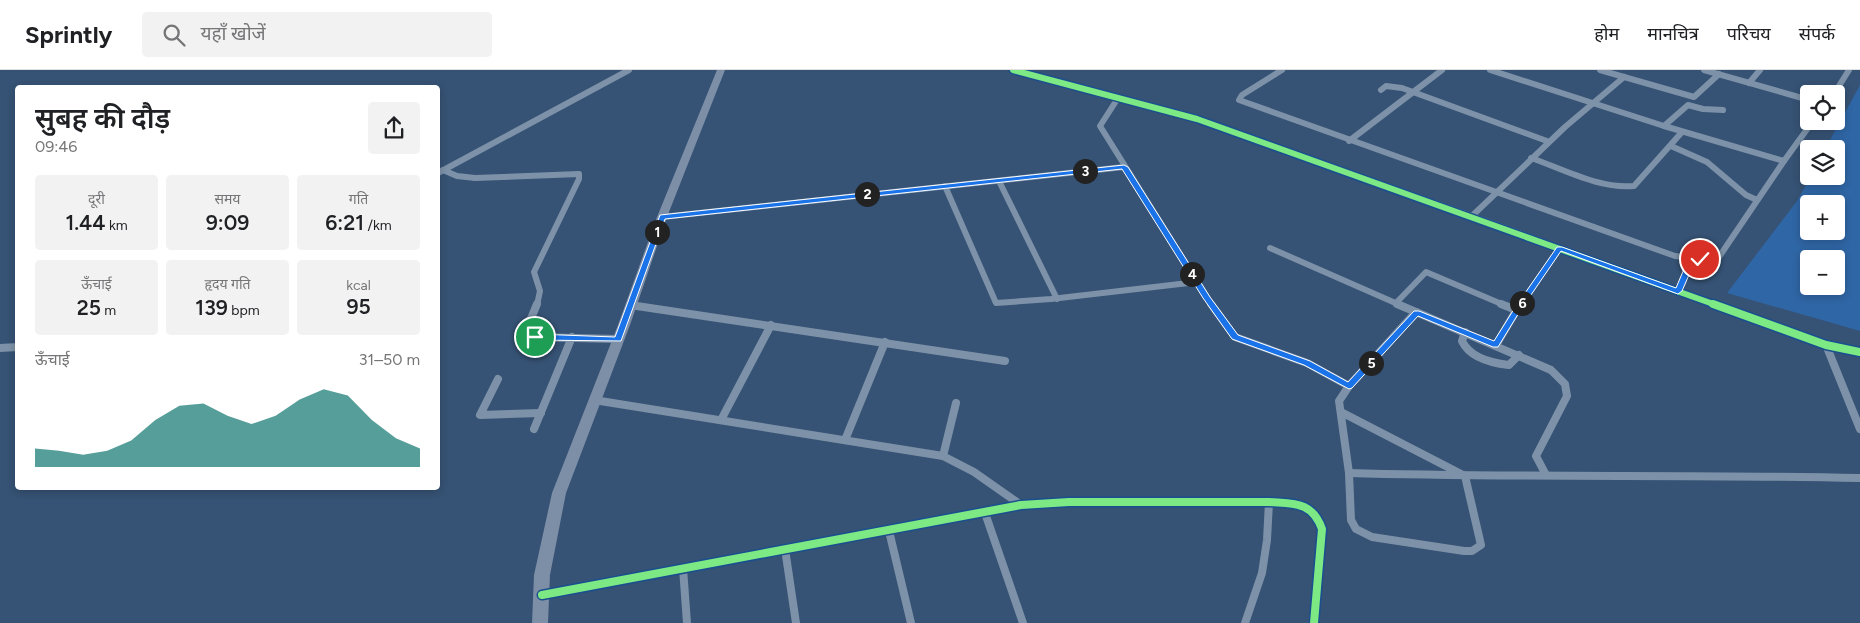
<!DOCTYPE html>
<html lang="hi">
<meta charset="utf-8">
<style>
body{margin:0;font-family:Figtree,"Noto Sans Devanagari",sans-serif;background:#f2f2f2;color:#202124;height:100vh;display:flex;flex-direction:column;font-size:19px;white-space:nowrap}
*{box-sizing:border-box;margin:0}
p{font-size:16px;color:#757577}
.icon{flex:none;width:28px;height:28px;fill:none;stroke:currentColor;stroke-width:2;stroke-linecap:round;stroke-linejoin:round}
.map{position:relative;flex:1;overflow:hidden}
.details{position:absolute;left:15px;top:15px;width:425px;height:405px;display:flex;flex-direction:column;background:#fff;border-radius:5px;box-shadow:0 2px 8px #0003}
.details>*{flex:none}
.controls{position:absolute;left:1800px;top:15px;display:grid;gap:10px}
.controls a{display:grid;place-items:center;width:45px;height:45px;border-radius:5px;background:#fff;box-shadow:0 2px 8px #0003;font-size:25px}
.pin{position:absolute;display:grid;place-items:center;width:42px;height:42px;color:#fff;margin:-21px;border:2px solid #fff;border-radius:50%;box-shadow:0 1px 5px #0007}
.km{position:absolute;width:25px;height:25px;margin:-12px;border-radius:50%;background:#222;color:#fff;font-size:14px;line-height:25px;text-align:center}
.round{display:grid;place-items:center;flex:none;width:52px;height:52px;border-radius:5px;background:#f2f2f2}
.headline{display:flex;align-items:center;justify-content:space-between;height:85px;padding:0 20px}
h1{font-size:28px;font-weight:600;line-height:38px}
.metrics{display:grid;grid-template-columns:repeat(3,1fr);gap:8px;height:85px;padding:5px 20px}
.metrics div{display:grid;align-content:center;border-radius:5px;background:#f2f2f2;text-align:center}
.metrics b{font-size:21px;font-weight:600}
.metrics small{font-size:14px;font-weight:400}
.metrics p{font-size:14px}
.chart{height:140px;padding:10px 20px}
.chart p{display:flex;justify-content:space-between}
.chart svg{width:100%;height:90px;margin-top:5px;fill:#0f766e;opacity:.7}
header{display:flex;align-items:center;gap:30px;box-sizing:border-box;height:70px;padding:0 25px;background:#fff;border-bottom:1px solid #e0e0e0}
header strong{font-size:24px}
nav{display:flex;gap:28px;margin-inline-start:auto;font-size:18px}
.search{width:350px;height:45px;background:#f2f2f2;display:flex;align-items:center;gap:12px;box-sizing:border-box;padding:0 18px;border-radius:5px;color:#757577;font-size:19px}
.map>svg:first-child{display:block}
</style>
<header>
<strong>Sprintly</strong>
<div class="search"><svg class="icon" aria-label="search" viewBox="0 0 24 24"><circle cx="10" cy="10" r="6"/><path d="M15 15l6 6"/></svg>यहाँ खोजें</div>
<nav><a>होम</a><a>मानचित्र</a><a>परिचय</a><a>संपर्क</a></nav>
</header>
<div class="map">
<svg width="1860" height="553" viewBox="0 0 1860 553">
<rect width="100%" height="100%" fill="#365274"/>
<path fill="#2f66a5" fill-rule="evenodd" d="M1860,15V261L1727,223L1797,131L1811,106H1836V79H1825ZM1809,134H1836V161H1809ZM1809,189H1836V216H1809Z"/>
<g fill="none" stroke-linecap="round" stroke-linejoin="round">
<g stroke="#7d92a8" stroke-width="6">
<polyline points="1282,0 1242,25 1239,30 1675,186 1700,189 1719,187 1784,91 1664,56"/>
<polyline points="1490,0 1664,56 1688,35 1703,39 1723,40"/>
<polyline points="1600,0 1694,27 1719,4"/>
<polyline points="1704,0 1809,30"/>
<polyline points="1749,13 1760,0"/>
<polyline points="1381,20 1386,16 1402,18 1547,71"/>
<polyline points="1834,24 1849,0"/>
<polyline points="1118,28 1100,56 1212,235"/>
<polyline points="1349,71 1442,0"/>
<polyline points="1671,76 1707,92 1746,125 1757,130"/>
<path d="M1531,88C1563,99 1599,119 1634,116L1682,62"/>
<polyline points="1784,91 1813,51"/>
<polyline points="443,100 457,106 475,108 579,104 579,109 534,202 540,221 537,235"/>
<polyline points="438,103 629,0"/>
<polyline points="999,111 1057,229"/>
<polyline points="945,116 996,233 1051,229 1197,212"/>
<polyline points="1472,146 1565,57 1624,7"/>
<polyline points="662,147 1124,97"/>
<polyline points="1270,178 1400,235"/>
<polyline points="1678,221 1692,189"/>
<polyline points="1396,233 1426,202 1504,235"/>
<polyline points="1520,235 1560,178"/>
</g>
<g stroke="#7d92a8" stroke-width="8">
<polyline points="537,234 525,263 529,267 618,269"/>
<polyline points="1211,234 1235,267 1307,293 1349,316 1416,242 1551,300 1565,314 1567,326 1536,386 1546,405"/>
<polyline points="1397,234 1416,242"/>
<polyline points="1501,234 1516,240"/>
<polyline points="630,235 1005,291"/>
<path d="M1465,262L1462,271C1470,288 1491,293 1509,295L1519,285"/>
<polyline points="1496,275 1520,234"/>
<polyline points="1826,275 1860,359"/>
<polyline points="0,278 18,277"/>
<polyline points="498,309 480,345 541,343"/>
<polyline points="594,330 943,386 974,402 1021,435"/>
<polyline points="1341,342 1465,406 1481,475 1472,481 1464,481 1372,467 1356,459 1351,450 1349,403 1339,331 1349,316"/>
<polyline points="721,350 771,255"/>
<polyline points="534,359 572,267"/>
<polyline points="845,370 885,272"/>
<polyline points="943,386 956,333"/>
<path d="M1349,403C1519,408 1690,404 1860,408"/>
<polyline points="985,443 1023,553"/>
<polyline points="889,461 911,553"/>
<polyline points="785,479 796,553"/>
<polyline points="683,498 687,553"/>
<path d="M542,525L1021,435L1069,432H1269C1294,434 1312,431 1322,459L1314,553"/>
<polyline points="1245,553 1262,503 1267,470 1269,432"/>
</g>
<polygon fill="#798da4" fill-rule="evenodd" points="1009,0 1022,0 1200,47 1475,144 1828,272 1860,278 1860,286 1822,278 1469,148 1194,51"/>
<polygon fill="#7d8ea7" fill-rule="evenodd" points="717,0 725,0 667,147 630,255 566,423 550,505 548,553 532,553 534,505 552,423 618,255 657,147"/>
<defs>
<polyline id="cycleway-far1" points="1013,0 1197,49 1716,235"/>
<g id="cycleway">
<polyline points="1713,234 1826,275 1860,282"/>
<path d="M542,525L1021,435L1069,432H1269C1294,434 1312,431 1322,459L1314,553"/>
</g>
</defs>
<use href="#cycleway-far1" stroke="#1b4f8f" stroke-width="9"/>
<use href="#cycleway" stroke="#1b4f8f" stroke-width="11"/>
<use href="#cycleway-far1" stroke="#7ce984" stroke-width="6"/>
<use href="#cycleway" stroke="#7ce984" stroke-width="8"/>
</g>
<polygon fill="#1a73e8" stroke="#fff" points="1124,95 1128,97 1210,227 1238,265 1310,291 1348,312 1414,241 1419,241 1494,271 1514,239 1557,177 1562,177 1676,218 1689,187 1700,187 1704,189 1695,191 1682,221 1678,224 1561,181 1520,241 1498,277 1493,277 1418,246 1352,318 1349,319 1304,295 1232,269 1203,228 1122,99 665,149 621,271 535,270 531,267 535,264 615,267 660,145"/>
</svg>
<div class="controls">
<a><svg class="icon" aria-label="locate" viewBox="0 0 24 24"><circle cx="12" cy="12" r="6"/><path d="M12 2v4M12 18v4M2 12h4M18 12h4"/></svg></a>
<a><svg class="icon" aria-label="layers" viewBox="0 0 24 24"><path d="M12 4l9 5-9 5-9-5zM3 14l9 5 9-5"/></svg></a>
<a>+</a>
<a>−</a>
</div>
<div class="pin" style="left:535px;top:267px;background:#1e9e55"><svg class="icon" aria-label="arrive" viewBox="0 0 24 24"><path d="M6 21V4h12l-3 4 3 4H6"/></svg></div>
<div class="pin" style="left:1700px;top:189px;background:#d93025"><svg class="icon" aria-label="check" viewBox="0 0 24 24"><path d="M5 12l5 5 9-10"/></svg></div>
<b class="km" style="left:657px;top:162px">1</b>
<b class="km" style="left:867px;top:124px">2</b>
<b class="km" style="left:1085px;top:101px">3</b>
<b class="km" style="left:1192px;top:204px">4</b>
<b class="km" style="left:1371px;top:293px">5</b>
<b class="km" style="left:1522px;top:233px">6</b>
<section class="details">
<div class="headline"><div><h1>सुबह की दौड़</h1><p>09:46</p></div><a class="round"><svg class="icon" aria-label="share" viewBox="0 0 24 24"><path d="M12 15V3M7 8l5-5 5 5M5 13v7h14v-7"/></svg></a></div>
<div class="metrics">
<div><p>दूरी</p><b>1.44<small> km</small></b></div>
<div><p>समय</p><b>9:09</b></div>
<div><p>गति</p><b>6:21<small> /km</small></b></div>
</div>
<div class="metrics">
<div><p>ऊँचाई</p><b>25<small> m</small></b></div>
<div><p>हृदय गति</p><b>139<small> bpm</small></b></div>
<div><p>kcal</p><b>95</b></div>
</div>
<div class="chart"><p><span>ऊँचाई</span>31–50 m</p>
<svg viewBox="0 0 160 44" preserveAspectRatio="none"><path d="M0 44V35L10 36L20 38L30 36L40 31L50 21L60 14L70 13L80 19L90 23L100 19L110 11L120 6L130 9L140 21L150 30L160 35V44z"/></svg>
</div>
</section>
</div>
